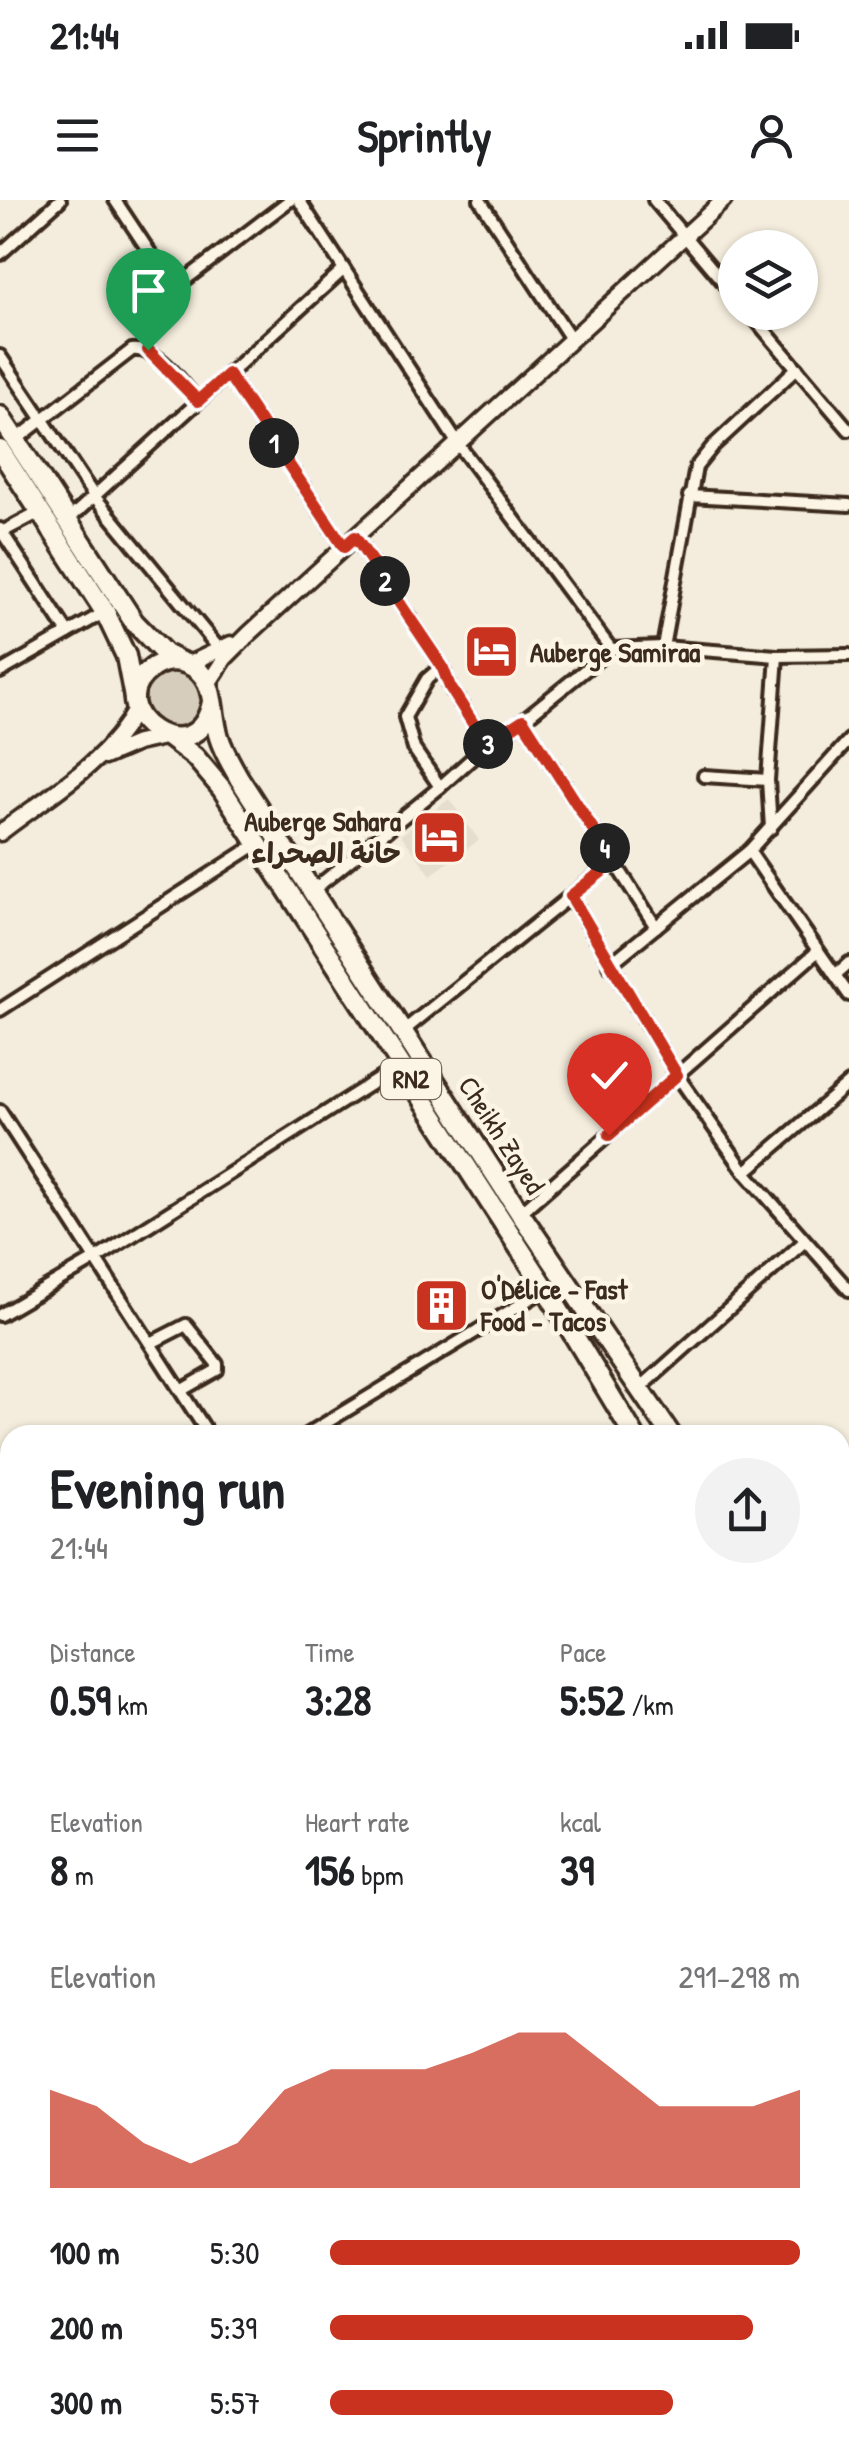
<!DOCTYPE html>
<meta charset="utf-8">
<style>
body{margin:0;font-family:"Patrick Hand","Playpen Sans Arabic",sans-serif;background:#f2f2f2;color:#202124;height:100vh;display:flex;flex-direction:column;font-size:38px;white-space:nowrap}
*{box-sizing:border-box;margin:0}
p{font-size:32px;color:#757577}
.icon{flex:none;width:55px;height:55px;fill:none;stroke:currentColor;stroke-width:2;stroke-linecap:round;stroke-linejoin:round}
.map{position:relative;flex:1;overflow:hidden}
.drawer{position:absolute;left:0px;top:1225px;width:850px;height:1038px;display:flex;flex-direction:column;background:#fff;border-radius:30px 30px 0 0;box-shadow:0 2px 8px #0004}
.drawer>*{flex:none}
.fabs{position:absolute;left:718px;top:30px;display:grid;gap:20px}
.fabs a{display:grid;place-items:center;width:100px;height:100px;border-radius:50%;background:#fff;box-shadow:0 2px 8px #0004;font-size:50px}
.pin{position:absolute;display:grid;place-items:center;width:85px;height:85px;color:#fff;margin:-102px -42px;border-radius:50% 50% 50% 0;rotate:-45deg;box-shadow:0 0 10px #0007}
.pin .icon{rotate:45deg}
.km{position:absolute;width:50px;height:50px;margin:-25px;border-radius:50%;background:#222;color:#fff;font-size:28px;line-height:50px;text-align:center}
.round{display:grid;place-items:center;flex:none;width:105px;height:105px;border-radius:52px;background:#f2f2f2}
.overview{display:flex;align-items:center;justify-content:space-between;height:170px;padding:0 50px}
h1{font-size:55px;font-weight:700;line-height:75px}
.metrics{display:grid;grid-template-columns:repeat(3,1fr);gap:15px;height:170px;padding:10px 50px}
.metrics div{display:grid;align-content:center}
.metrics b{font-size:42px;font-weight:700}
.metrics small{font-size:28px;font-weight:400}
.metrics p{font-size:28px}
.chart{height:280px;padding:20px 50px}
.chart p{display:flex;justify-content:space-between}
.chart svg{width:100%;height:180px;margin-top:10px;fill:#c8321e;opacity:.7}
ul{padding:0 50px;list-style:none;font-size:32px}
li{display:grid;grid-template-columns:160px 120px 1fr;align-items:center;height:75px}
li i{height:25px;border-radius:12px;background:#c8321e}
.status{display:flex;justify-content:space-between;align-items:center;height:70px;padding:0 50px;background:#fff;direction:ltr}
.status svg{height:28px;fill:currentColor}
header{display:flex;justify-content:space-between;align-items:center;height:130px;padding:0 50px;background:#fff;font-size:45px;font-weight:700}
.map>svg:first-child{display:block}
</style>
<div class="status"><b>21:44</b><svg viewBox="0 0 49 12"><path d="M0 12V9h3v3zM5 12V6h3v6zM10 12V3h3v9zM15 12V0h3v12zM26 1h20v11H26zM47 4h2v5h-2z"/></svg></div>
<header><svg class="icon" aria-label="menu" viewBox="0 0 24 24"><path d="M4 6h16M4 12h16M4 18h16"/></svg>Sprintly<svg class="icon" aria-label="person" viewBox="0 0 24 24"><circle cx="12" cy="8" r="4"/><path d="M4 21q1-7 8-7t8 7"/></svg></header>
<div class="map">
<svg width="849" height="2262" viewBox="0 0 849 2262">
<rect width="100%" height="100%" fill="#f4eddd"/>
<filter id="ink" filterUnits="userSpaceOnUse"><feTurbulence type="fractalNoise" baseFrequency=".01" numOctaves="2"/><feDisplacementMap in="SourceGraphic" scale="20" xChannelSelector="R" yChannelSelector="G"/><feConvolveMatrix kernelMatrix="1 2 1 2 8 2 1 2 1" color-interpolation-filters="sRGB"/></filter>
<g filter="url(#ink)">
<polygon fill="#e5ddce" points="449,599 479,640 431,675 401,635"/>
<g fill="#d6cdbd" stroke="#887c6e" stroke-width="2.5">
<circle cx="173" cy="500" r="30"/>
<polygon points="840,2047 849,2056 849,2118 840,2129"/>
</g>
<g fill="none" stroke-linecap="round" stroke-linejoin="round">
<defs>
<g id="street">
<polyline points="115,0 170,83 177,86 290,0"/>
<polyline points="299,0 458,244 611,449"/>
<polyline points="480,0 571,139"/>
<polyline points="654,0 735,96"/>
<polyline points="0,54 60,0"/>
<polyline points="749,112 849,230"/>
<polyline points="0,156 94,296 220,450"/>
<polyline points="228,174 344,347"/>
<path d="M16,240L132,150C160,147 181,183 198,201"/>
<polyline points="689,296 849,305"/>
<polyline points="68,320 344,69"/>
<polyline points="0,329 2,332 40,312"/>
<polyline points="0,334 2,332 68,433"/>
<polyline points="355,337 442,466 450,487 487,545"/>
<polyline points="663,447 696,267 713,246 797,168"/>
<polyline points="0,472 105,412"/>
<polyline points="523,520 656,727"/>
<polyline points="704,576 768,580"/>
<polyline points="440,587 414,549 405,517 427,479 442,466"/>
<polyline points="771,628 768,580 777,456"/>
<polyline points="749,651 849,795"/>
<polyline points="312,691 440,587 487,545 523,520 611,449 663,447 777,456 849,455"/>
<polyline points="571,696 677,875 745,972 849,1090"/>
<polyline points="609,765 749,651 849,540"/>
<polyline points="835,775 849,763"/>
<polyline points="0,810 257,644"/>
<polyline points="402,832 614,661"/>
<polyline points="0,911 209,1235"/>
<polyline points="745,972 849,883"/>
<polyline points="520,1013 818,751"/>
<polyline points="0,1115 94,1060 402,864"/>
<polyline points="151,1143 186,1125 217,1164 217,1170 182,1190"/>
<polyline points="638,1190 805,1041"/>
<polyline points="306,1235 546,1089"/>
<polyline points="0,1436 10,1429"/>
<polyline points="0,1472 10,1488"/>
<polyline points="0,1637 10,1671"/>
<polyline points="840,1657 849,1671"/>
<polyline points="0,1747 10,1741"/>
<polyline points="840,1788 849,1777"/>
<polyline points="840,1986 849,1998"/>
<polyline points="0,2012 10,2008"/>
<polyline points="840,2019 849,2008"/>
<polyline points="146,2252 157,2262"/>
<polyline points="402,2252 413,2262"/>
<polyline points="444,2262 452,2252"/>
<polyline points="637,2262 645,2252"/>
<polyline points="846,2262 849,2258"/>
</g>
<g id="secondary">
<polyline points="189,464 231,444"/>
<polyline points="208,484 225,458 249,434 724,0"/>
<polyline points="104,557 137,543 164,537"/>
<path d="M0,633C47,596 108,563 136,508"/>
<polyline points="840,1272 849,1256"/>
<polyline points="0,1979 10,1996"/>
<polyline points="50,2262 57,2252"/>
</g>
<g id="highway">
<polyline points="0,216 134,422 165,454 179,461"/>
<polyline points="0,250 105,412 126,456 134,498"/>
<path d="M212,502C196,580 94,511 151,469C161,461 175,459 187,464C218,476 210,511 219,537C223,551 232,565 239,578L520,1013L671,1235"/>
<polyline points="170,538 195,557 222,589 546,1089 634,1235"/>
<polyline points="840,1532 849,1561"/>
</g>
</defs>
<use href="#street" stroke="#3b2a1e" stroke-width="18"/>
<use href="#secondary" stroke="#3b2a1e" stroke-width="21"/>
<use href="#highway" stroke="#3b2a1e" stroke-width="25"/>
<use href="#street" stroke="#fcf5e5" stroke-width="10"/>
<use href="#secondary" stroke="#fcf5e5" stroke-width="14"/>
<use href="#highway" stroke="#fcf5e5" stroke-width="18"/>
</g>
</g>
<g fill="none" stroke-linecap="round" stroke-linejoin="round" filter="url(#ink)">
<defs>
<polyline id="route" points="148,150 198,201 228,174 344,347 355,337 442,466 450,487 486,544 523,520 614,662 571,696 677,875 609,935"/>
</defs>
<use href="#route" stroke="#fff" stroke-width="20"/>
<use href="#route" stroke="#c8321e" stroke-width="12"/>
</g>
<defs>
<symbol id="hotel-square" viewBox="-11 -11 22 22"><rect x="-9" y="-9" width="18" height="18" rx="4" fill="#c8321e" stroke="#fcf5e5"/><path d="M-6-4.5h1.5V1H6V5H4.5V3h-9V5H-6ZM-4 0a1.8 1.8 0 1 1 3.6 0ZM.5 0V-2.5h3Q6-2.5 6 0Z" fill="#fff"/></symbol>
<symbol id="building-square" viewBox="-11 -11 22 22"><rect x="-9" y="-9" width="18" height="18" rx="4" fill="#c8321e" stroke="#fcf5e5"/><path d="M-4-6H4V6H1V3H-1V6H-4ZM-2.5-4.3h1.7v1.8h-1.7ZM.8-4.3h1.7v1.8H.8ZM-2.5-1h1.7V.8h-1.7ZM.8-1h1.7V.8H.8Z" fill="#fff"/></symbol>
</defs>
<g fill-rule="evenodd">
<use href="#hotel-square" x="460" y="420" width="63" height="63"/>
<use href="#hotel-square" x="408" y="606" width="63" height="63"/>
<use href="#building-square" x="410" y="1074" width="63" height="63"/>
</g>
<g text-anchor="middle" stroke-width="9" stroke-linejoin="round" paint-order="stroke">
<rect fill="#fcf5e5" stroke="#75675a" stroke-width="2.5" x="381" y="859" width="60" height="40" rx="8"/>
<g font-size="25" font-weight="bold" fill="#3b2a1e">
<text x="411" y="888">RN2</text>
</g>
<g font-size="28" font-weight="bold" fill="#3b2a1e" stroke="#fcf5e5" text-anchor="start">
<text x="530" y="462">Auberge Samiraa</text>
<text x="401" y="631" text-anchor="end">Auberge Sahara<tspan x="401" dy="32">حانة الصحراء</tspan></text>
<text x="481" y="1099">O'Délice - Fast<tspan x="481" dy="32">Food - Tacos</tspan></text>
</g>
<g font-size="28" fill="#3b2a1e" stroke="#fcf5e5">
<text transform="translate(502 935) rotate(57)" y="10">Cheikh Zayed</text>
</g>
</g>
</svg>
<div class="fabs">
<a><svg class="icon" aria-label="layers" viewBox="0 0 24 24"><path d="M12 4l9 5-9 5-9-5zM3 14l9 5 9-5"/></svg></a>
</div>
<div class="pin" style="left:148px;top:150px;background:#1e9e55"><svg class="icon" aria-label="arrive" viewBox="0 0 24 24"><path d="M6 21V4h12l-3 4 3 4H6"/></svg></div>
<div class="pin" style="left:609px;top:935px;background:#d93025"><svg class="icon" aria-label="check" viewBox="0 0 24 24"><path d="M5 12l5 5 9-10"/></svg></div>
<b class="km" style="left:274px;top:243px">1</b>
<b class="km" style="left:385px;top:381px">2</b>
<b class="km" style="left:488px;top:544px">3</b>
<b class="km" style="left:605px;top:648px">4</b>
<section class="drawer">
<div class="overview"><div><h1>Evening run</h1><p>21:44</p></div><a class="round"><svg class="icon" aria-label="share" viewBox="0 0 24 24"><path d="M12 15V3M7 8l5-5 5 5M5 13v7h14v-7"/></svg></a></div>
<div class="metrics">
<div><p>Distance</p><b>0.59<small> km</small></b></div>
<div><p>Time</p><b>3:28</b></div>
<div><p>Pace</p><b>5:52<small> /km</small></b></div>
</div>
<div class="metrics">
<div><p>Elevation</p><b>8<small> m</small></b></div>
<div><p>Heart rate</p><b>156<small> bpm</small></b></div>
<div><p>kcal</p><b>39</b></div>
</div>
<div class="chart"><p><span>Elevation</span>291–298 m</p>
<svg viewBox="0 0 160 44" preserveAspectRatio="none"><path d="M0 44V20L10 24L20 33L30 38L40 33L50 20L60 15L70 15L80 15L90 11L100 6L110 6L120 15L130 24L140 24L150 24L160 20V44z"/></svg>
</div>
<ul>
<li><b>100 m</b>5:30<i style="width:100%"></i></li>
<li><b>200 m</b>5:39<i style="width:90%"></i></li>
<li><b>300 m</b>5:57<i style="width:73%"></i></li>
</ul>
</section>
</div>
